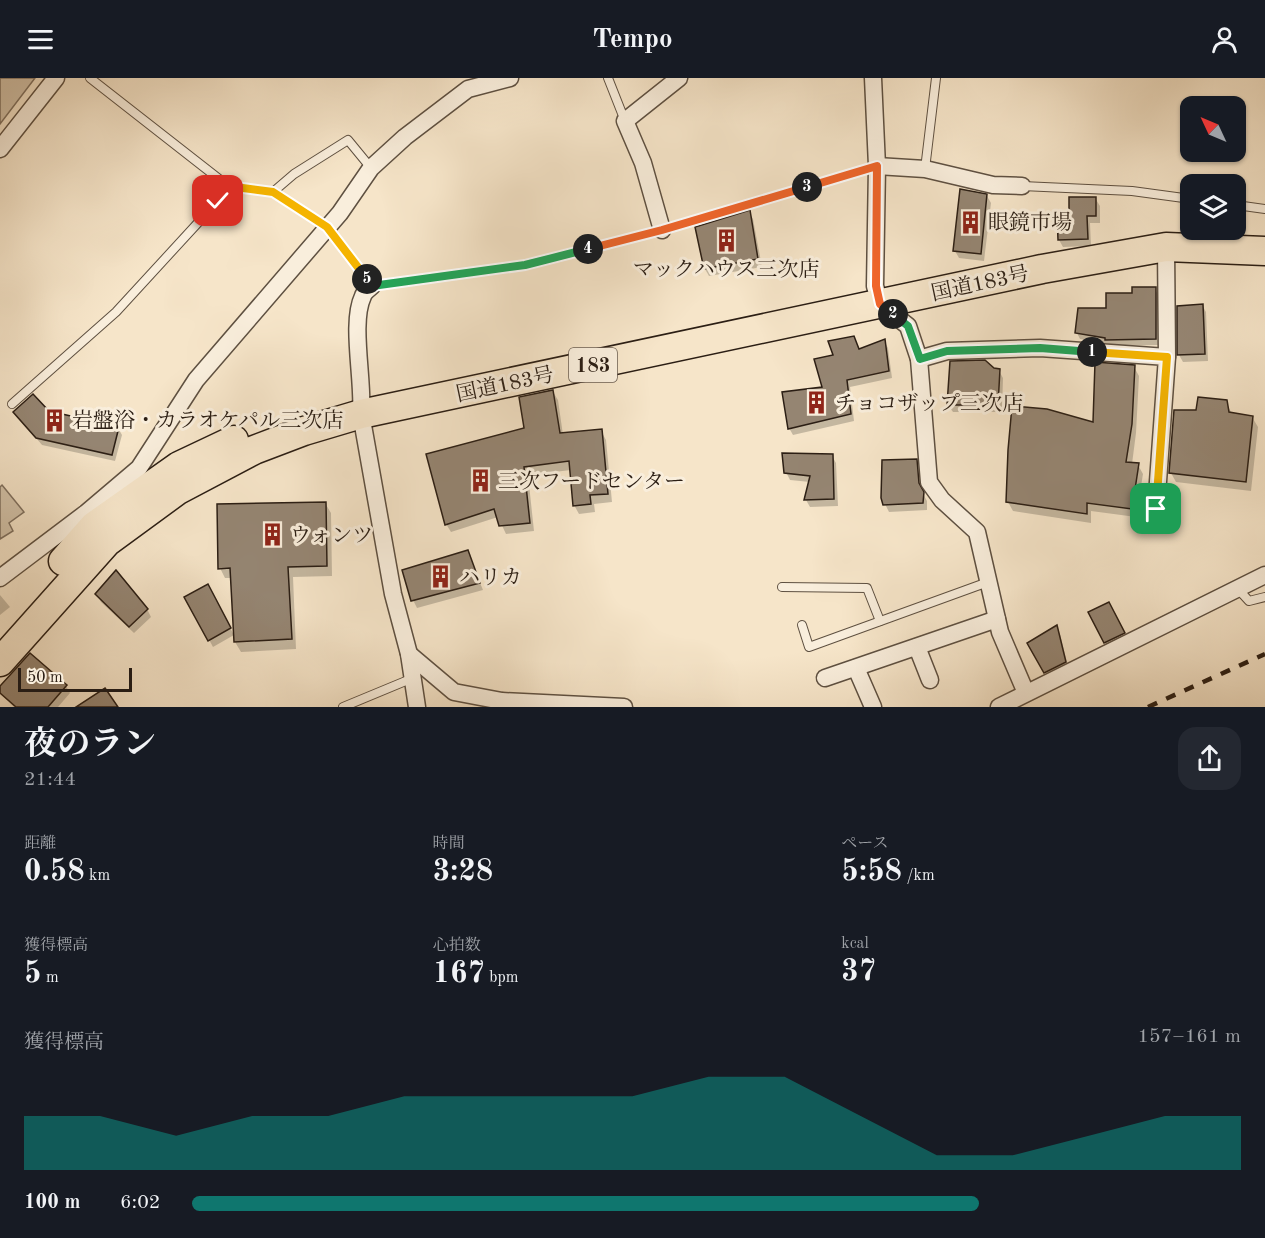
<!DOCTYPE html>
<html lang="ja">
<meta charset="utf-8">
<style>
body{margin:0;font-family:"Old Standard TT","Noto Serif JP",serif;background:#242831;color:#f1f3f6;height:100vh;display:flex;flex-direction:column;font-size:22px;white-space:nowrap}
*{box-sizing:border-box;margin:0}
p{font-size:20px;color:#9ea1a6}
.icon{flex:none;width:33px;height:33px;fill:none;stroke:currentColor;stroke-width:2;stroke-linecap:round;stroke-linejoin:round}
.map{position:relative;height:629px;overflow:hidden}
.panel{display:flex;flex-direction:column;background:#171b24;flex:1}
.panel>*{flex:none}
.needle{width:39px;rotate:314deg}
.fabs{position:absolute;left:1180px;top:18px;display:grid;gap:12px}
.fabs a{display:grid;place-items:center;width:66px;height:66px;border-radius:12px;background:#171b24;box-shadow:0 2px 4px #0004;font-size:30px}
.scale{position:absolute;left:18px;bottom:15px;width:114px;box-sizing:border-box;padding-left:6px;border:3px solid #2b1e14;border-top:0;font-size:16px;line-height:21px;white-space:nowrap;color:#2b1e14;-webkit-text-stroke:4px #f9eedc;paint-order:stroke}
.pin{position:absolute;display:grid;place-items:center;width:51px;height:51px;color:#fff;margin:-26px;border-radius:12px;box-shadow:0 3px 9px #0006}
.km{position:absolute;width:30px;height:30px;margin:-15px;border-radius:50%;background:#222;color:#fff;font-size:16px;line-height:30px;text-align:center}
.round{display:grid;place-items:center;flex:none;width:63px;height:63px;border-radius:18px;background:#242831}
.head{display:flex;align-items:center;justify-content:space-between;height:102px;padding:0 24px}
h1{font-size:33px;font-weight:700;line-height:45px}
.metrics{display:grid;grid-template-columns:repeat(3,1fr);gap:9px;height:102px;padding:6px 24px}
.metrics div{display:grid;align-content:center}
.metrics b{font-size:30px;font-weight:700}
.metrics small{font-size:16px;font-weight:400}
.metrics p{font-size:16px}
.chart{height:168px;padding:12px 24px}
.chart p{display:flex;justify-content:space-between}
.chart svg{width:100%;height:108px;margin-top:6px;fill:#0f766e;opacity:.7}
ul{padding:0 24px;list-style:none;font-size:20px}
li{display:grid;grid-template-columns:96px 72px 1fr;align-items:center;height:45px}
li i{height:15px;border-radius:8px;background:#0f766e}
header{display:flex;justify-content:space-between;align-items:center;height:78px;padding:0 24px;background:#171b24;font-size:27px;font-weight:700}
.map>svg:first-child{display:block}
</style>
<header><svg class="icon" aria-label="menu" viewBox="0 0 24 24"><path d="M4 6h16M4 12h16M4 18h16"/></svg>Tempo<svg class="icon" aria-label="person" viewBox="0 0 24 24"><circle cx="12" cy="8" r="4"/><path d="M4 21q1-7 8-7t8 7"/></svg></header>
<div class="map">
<svg width="1265" height="629" viewBox="0 0 1265 629">
<rect width="100%" height="100%" fill="#f6e5c9"/>
<filter id="stains"><feTurbulence type="fractalNoise" baseFrequency=".00333" numOctaves="4"/><feColorMatrix values="0 0 0 0 .2 0 0 0 0 .09 0 0 0 0 .02 0 0 0 .5 -.17"/></filter>
<radialGradient id="worn" r=".72"><stop offset=".6" stop-color="#630" stop-opacity="0"/><stop offset="1" stop-color="#630" stop-opacity=".3"/></radialGradient>
<g fill="#d3c3aa" stroke="#7f705f" stroke-width="1.5">
<polygon points="0,0 35,0 0,46"/>
<polygon points="2,407 24,434 9,445 13,453 0,461 0,409"/>
</g>
<g fill="#0003">
<polygon points="987,118 991,125 984,183 959,180 955,173"/>
<polygon points="1095,120 1100,128 1100,145 1090,145 1091,168 1063,169 1059,162 1070,138"/>
<polygon points="749,134 753,141 762,189 709,198 705,191"/>
<polygon points="1155,211 1158,217 1159,267 1110,268 1109,266 1080,261 1077,255 1107,231 1134,216"/>
<polygon points="1202,227 1206,234 1208,283 1183,284 1179,277"/>
<polygon points="884,263 888,270 892,300 850,309 854,343 793,357 789,350 860,272"/>
<polygon points="1134,289 1139,298 1136,355 1132,386 1138,387 1143,396 1136,439 1091,433 1091,445 1013,433 1008,424 1094,346"/>
<polygon points="993,292 999,293 1003,300 1002,334 953,334 948,327"/>
<polygon points="553,314 558,322 563,357 601,353 606,362 612,424 594,426 595,434 579,436 574,427 571,392 528,397 534,453 506,456 498,439 451,454 446,446 526,351"/>
<polygon points="1226,324 1232,336 1252,339 1258,349 1251,413 1176,404 1171,395 1197,334"/>
<polygon points="48,334 118,350 122,357 115,383 42,367 15,335"/>
<polygon points="832,378 836,385 838,428 810,429 806,422 810,404 790,402 786,394"/>
<polygon points="916,383 920,390 922,414 927,423 927,432 889,434 885,426"/>
<polygon points="325,425 331,435 332,498 293,499 296,571 241,574 235,564 232,500 225,500 220,490"/>
<polygon points="467,474 483,512 417,530 413,522"/>
<polygon points="207,508 234,557 213,569 186,519"/>
<polygon points="0,517 10,529 0,537"/>
<polygon points="97,517 147,531 151,539 134,555 101,524"/>
<polygon points="1108,526 1126,560 1107,569 1090,534"/>
<polygon points="1056,549 1060,556 1069,592 1050,601 1029,565"/>
<polygon points="66,608 70,615 58,629 14,629 0,615 0,610"/>
</g>
<g fill="#958572" stroke="#2b1e14" stroke-width="1.5">
<polygon points="960,111 987,116 981,176 953,173"/>
<polygon points="1069,119 1096,119 1096,138 1087,138 1088,161 1058,162 1057,136 1069,136"/>
<polygon points="750,132 758,181 704,191 695,149"/>
<polygon points="1132,209 1156,209 1156,261 1105,262 1105,260 1075,255 1078,230 1106,230 1106,215 1132,215"/>
<polygon points="1203,226 1205,276 1177,277 1177,228"/>
<polygon points="854,258 859,271 885,261 889,293 847,302 851,336 788,351 782,314 822,309 814,281 833,277 828,263"/>
<polygon points="985,282 994,290 1000,291 998,327 947,327 950,283"/>
<polygon points="1095,284 1135,287 1132,346 1126,384 1139,385 1132,431 1087,425 1087,436 1006,424 1008,372 1012,328 1047,331 1093,344"/>
<polygon points="553,312 560,355 602,351 608,416 590,417 591,426 573,428 569,383 524,389 530,445 499,448 494,431 445,447 426,376 524,350 519,319"/>
<polygon points="33,316 49,333 119,349 112,377 36,360 13,334"/>
<polygon points="1198,319 1227,322 1229,334 1253,338 1246,404 1169,395 1174,332 1196,332"/>
<polygon points="782,375 833,376 834,421 804,422 810,398 784,395"/>
<polygon points="917,381 919,405 924,414 923,425 883,427 881,420 882,382"/>
<polygon points="326,424 327,488 288,489 292,561 234,564 230,490 218,491 217,426"/>
<polygon points="468,472 480,505 411,523 402,492"/>
<polygon points="116,492 148,531 129,549 95,516"/>
<polygon points="208,506 231,550 208,563 184,519"/>
<polygon points="1109,524 1125,555 1104,565 1088,534"/>
<polygon points="1057,547 1066,584 1044,595 1027,565"/>
<polygon points="30,575 67,607 48,629 16,629 0,615 0,608"/>
<polygon points="105,610 118,629 76,629"/>
</g>
<g fill="none" stroke-linecap="round" stroke-linejoin="round">
<defs>
<g id="lane">
<polyline points="90,0 228,108 273,114 327,149 372,208 525,187 662,152 877,88"/>
<polyline points="608,0 625,43"/>
<polyline points="925,91 936,0"/>
<polyline points="1022,108 1132,113 1191,121"/>
<polyline points="273,114 294,96 348,62 371,90"/>
<polyline points="1236,127 1265,131"/>
<polyline points="12,326 116,234 218,123 228,108"/>
<polyline points="782,509 867,510 880,543"/>
<polyline points="1238,511 1249,523 1265,519"/>
<polyline points="802,547 809,569 988,504"/>
<polyline points="343,629 413,600"/>
</g>
<g id="street">
<polyline points="873,0 877,88 875,208 880,226 908,248 919,281 929,404 942,422 977,454 1000,554 1026,615"/>
<polyline points="0,71 56,0"/>
<polyline points="877,88 925,91 993,107 1022,108"/>
<polyline points="662,152 643,85 625,43 679,0"/>
<polyline points="1166,169 1167,279"/>
<path d="M372,208C369,211 364,214 363,218C350,245 364,303 361,336L393,516L409,576L417,629"/>
<polyline points="919,281 947,273 1040,270 1167,279 1156,431"/>
<polyline points="0,500 86,435 139,390 196,302 340,135 371,90 405,59 468,11 510,0"/>
<polyline points="917,569 930,602"/>
<polyline points="409,576 454,614 502,623 624,629"/>
<polyline points="856,590 873,629"/>
<polyline points="825,600 997,541"/>
<polyline points="999,629 1265,497"/>
</g>
<g id="highway">
<polyline points="63,483 94,448 179,388 234,362"/>
<polyline points="0,584 107,464 178,412 254,372 304,353 361,336 1042,191 1166,169 1265,173"/>
</g>
</defs>
<use href="#lane" stroke="#5e5041" stroke-width="10"/>
<use href="#street" stroke="#5e5041" stroke-width="19"/>
<use href="#highway" stroke="#2b1e14" stroke-width="31"/>
<use href="#lane" stroke="#f9eedc" stroke-width="8"/>
<use href="#street" stroke="#f9eedc" stroke-width="16"/>
<use href="#highway" stroke="#f6e5c9" stroke-width="28"/>
<polyline stroke="#2b1e14" stroke-width="4.5" stroke-dasharray="10 10" stroke-linecap="butt" points="1148,629 1265,576"/>
</g>
<g fill="none" stroke-linecap="round" stroke-linejoin="round">
<defs>
<polyline id="split-1" points="1092,274 1167,279 1156,431"/>
<polyline id="split-2" points="893,236 908,248 920,281 947,273 1040,270 1092,274"/>
<polyline id="split-3" points="807,109 877,88 876,208 880,226 893,236"/>
<polyline id="split-4" points="588,171 662,152 807,109"/>
<polyline id="split-5" points="367,201 372,208 525,187 588,171"/>
<polyline id="split-6" points="218,123 228,108 273,114 327,149 367,201"/>
</defs>
<use href="#split-1" stroke="#fff" stroke-width="12"/>
<use href="#split-2" stroke="#fff" stroke-width="12"/>
<use href="#split-3" stroke="#fff" stroke-width="12"/>
<use href="#split-4" stroke="#fff" stroke-width="12"/>
<use href="#split-5" stroke="#fff" stroke-width="12"/>
<use href="#split-6" stroke="#fff" stroke-width="12"/>
<use href="#split-1" stroke="#f5b400" stroke-width="8"/>
<use href="#split-2" stroke="#22a559" stroke-width="8"/>
<use href="#split-3" stroke="#f0652b" stroke-width="8"/>
<use href="#split-4" stroke="#f0652b" stroke-width="8"/>
<use href="#split-5" stroke="#22a559" stroke-width="8"/>
<use href="#split-6" stroke="#f5b400" stroke-width="8"/>
</g>
<defs>
<symbol id="building-bare" viewBox="-9 -9 18 18"><path d="M-4-6H4V6H1V3H-1V6H-4ZM-2.5-4.3h1.7v1.8h-1.7ZM.8-4.3h1.7v1.8H.8ZM-2.5-1h1.7V.8h-1.7ZM.8-1h1.7V.8H.8Z" fill="#8f2418" stroke="#f9eedc" stroke-width="2.5" paint-order="stroke"/></symbol>
</defs>
<g fill-rule="evenodd">
<use href="#building-bare" x="954" y="128" width="33" height="33"/>
<use href="#building-bare" x="710" y="146" width="33" height="33"/>
<use href="#building-bare" x="800" y="308" width="33" height="33"/>
<use href="#building-bare" x="38" y="326" width="33" height="33"/>
<use href="#building-bare" x="464" y="386" width="33" height="33"/>
<use href="#building-bare" x="256" y="440" width="33" height="33"/>
<use href="#building-bare" x="424" y="482" width="33" height="33"/>
</g>
<g text-anchor="middle" stroke-width="6" stroke-linejoin="round" paint-order="stroke">
<rect fill="#f9eedc" stroke="#695c50" stroke-width="1.5" x="569" y="270" width="48" height="34" rx="4.5"/>
<g font-size="20" font-weight="bold" fill="#2b1e14">
<text x="593" y="294">183</text>
</g>
<g font-size="21" fill="#2b1e14" stroke="#f9eedc" text-anchor="start">
<text x="988" y="151">眼鏡市場</text>
<text x="726" y="198" text-anchor="middle">マックハウス三次店</text>
<text x="835" y="332">チョコザップ三次店</text>
<text x="72" y="349">岩盤浴・カラオケパル三次店</text>
<text x="498" y="410">三次フードセンター</text>
<text x="290" y="464">ウォンツ</text>
<text x="459" y="506">ハリカ</text>
</g>
<g font-size="21" fill="#2b1e14" stroke="#f9eedc">
<text transform="translate(980 205) rotate(-12)" y="7">国道183号</text>
<text transform="translate(505 306) rotate(-12)" y="7">国道183号</text>
</g>
</g>
<rect width="100%" height="100%" filter="url(#stains)"/>
<rect width="100%" height="100%" fill="url(#worn)"/>
</svg>
<div class="fabs">
<a><svg class="needle" viewBox="-14 -14 28 28"><path d="M0-13l5 13h-10z" fill="#e53935"/><path d="M0 13l5-13h-10z" fill="#9ea1a6"/></svg></a>
<a><svg class="icon" aria-label="layers" viewBox="0 0 24 24"><path d="M12 4l9 5-9 5-9-5zM3 14l9 5 9-5"/></svg></a>
</div>
<div class="scale">50 m</div>
<div class="pin" style="left:1156px;top:431px;background:#1e9e55"><svg class="icon" aria-label="arrive" viewBox="0 0 24 24"><path d="M6 21V4h12l-3 4 3 4H6"/></svg></div>
<div class="pin" style="left:218px;top:123px;background:#d93025"><svg class="icon" aria-label="check" viewBox="0 0 24 24"><path d="M5 12l5 5 9-10"/></svg></div>
<b class="km" style="left:1092px;top:274px">1</b>
<b class="km" style="left:893px;top:236px">2</b>
<b class="km" style="left:807px;top:109px">3</b>
<b class="km" style="left:588px;top:171px">4</b>
<b class="km" style="left:367px;top:201px">5</b>
</div>
<section class="panel">
<div class="head"><div><h1>夜のラン</h1><p>21:44</p></div><a class="round"><svg class="icon" aria-label="share" viewBox="0 0 24 24"><path d="M12 15V3M7 8l5-5 5 5M5 13v7h14v-7"/></svg></a></div>
<div class="metrics">
<div><p>距離</p><b>0.58<small> km</small></b></div>
<div><p>時間</p><b>3:28</b></div>
<div><p>ペース</p><b>5:58<small> /km</small></b></div>
</div>
<div class="metrics">
<div><p>獲得標高</p><b>5<small> m</small></b></div>
<div><p>心拍数</p><b>167<small> bpm</small></b></div>
<div><p>kcal</p><b>37</b></div>
</div>
<div class="chart"><p><span>獲得標高</span>157–161 m</p>
<svg viewBox="0 0 160 44" preserveAspectRatio="none"><path d="M0 44V22L10 22L20 30L30 22L40 22L50 14L60 14L70 14L80 14L90 6L100 6L110 22L120 38L130 38L140 30L150 22L160 22V44z"/></svg>
</div>
<ul>
<li><b>100 m</b>6:02<i style="width:75%"></i></li>
</ul>
</section>
